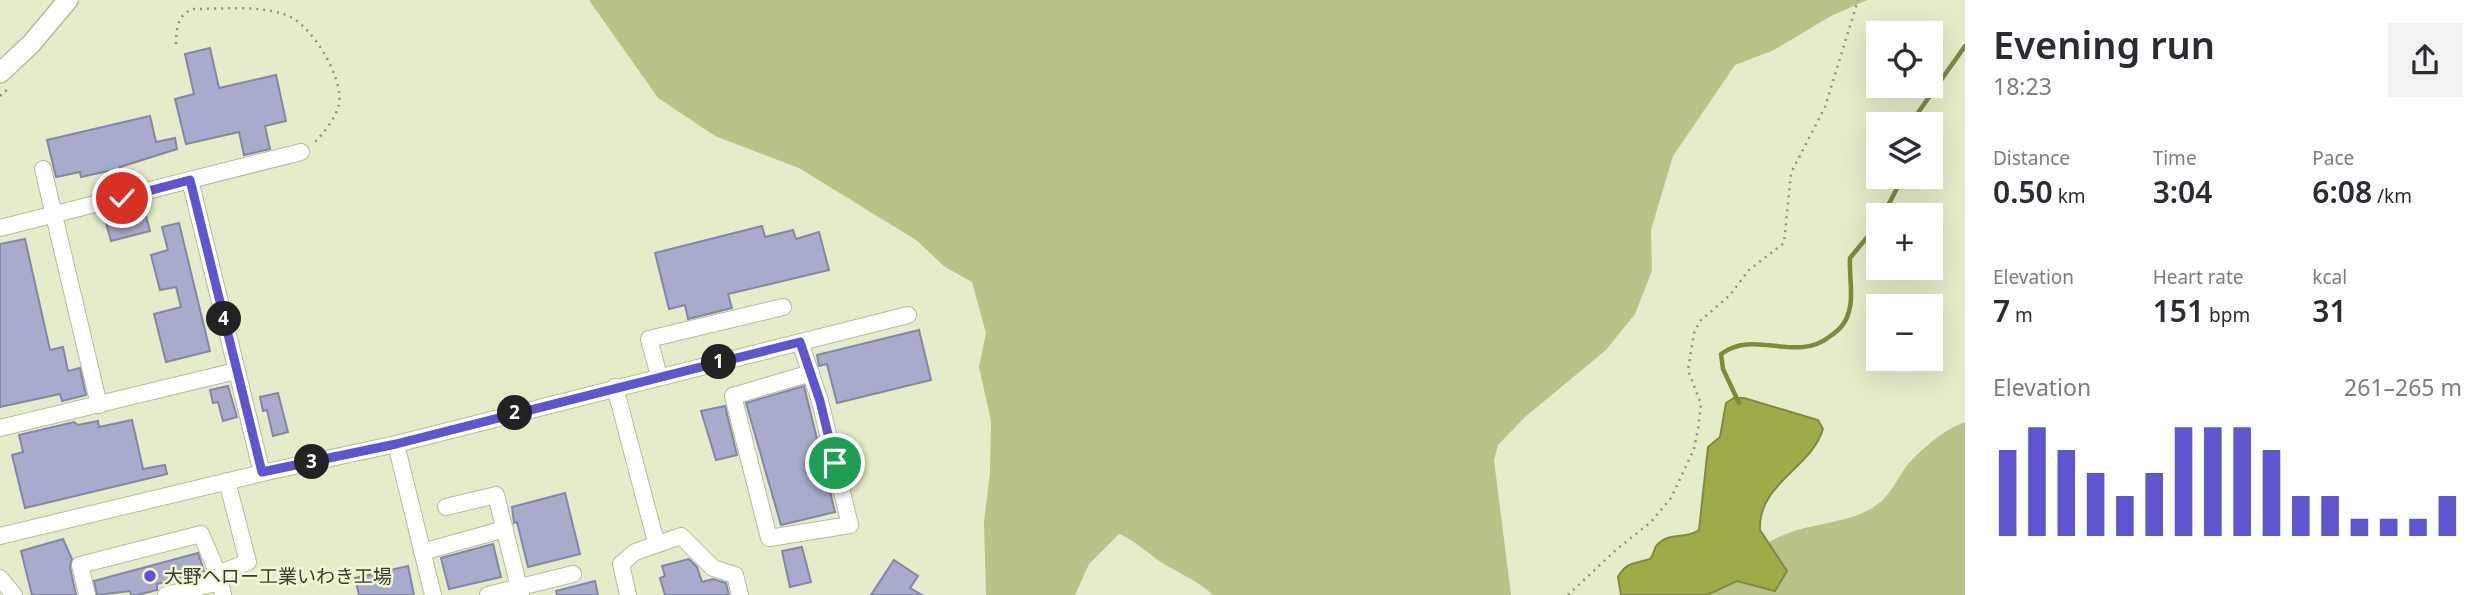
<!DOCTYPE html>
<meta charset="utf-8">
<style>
body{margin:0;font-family:"Noto Sans","Noto Sans JP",sans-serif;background:#f2f2f3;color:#2b2b33;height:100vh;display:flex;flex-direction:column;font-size:26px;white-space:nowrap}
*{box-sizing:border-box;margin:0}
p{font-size:23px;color:#7c7c81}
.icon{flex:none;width:38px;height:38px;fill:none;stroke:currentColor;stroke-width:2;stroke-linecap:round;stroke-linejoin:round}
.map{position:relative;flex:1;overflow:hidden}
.drawer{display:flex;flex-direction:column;background:#fff;width:525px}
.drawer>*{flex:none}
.controls{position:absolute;left:1866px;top:21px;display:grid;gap:14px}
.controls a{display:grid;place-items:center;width:77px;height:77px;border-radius:0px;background:#fff;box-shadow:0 7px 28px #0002;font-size:35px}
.pin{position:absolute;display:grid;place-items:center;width:60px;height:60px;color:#fff;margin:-30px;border:4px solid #fff;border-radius:50%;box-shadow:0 2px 7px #0007}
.km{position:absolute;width:35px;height:35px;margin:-18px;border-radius:50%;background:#222;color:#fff;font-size:19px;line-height:35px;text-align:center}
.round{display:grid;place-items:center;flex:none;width:74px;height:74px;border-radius:0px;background:#f2f2f3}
.head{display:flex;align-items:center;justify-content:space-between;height:119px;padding:0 28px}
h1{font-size:38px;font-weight:600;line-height:52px}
.figures{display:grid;grid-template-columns:repeat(3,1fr);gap:10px;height:119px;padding:7px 28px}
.figures div{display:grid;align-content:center}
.figures b{font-size:30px;font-weight:600}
.figures small{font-size:19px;font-weight:400}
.figures p{font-size:19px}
.chart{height:196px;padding:14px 28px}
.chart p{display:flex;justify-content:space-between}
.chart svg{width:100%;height:126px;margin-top:7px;stroke:#5f55ce;stroke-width:6}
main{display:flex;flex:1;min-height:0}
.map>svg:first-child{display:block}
</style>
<main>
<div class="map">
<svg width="1965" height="595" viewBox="0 0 1965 595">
<rect width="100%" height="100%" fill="#e5ecc9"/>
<g fill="#b9c287">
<path d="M589,0H1867L1831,16L1774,50L1735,65L1673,156L1651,230L1652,271L1635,314L1606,350L1525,417L1498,445L1494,460L1511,595H1213C1197,580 1178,573 1161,562C1144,551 1138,542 1119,534L1089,564L1075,595H986L984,522L990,473L991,421L979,367L986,333L972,282L945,267L916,240L799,168L715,136L658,98Z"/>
<path d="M1965,422V595H1703C1731,568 1756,544 1794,531C1820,523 1848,522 1872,508C1891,497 1896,479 1909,463C1923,448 1945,429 1965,422Z"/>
</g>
<path fill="#9fab47" stroke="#80893f" stroke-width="2" d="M1744,398L1818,420L1823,429C1811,469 1758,483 1760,530L1787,571L1775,591L1737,581L1707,595H1621L1618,577C1627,561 1636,564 1650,559C1655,554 1653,549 1657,545C1670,531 1686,540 1699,530L1708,447L1720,437L1726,403L1734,398Z"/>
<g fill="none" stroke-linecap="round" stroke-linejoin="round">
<g stroke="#80893f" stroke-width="4.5">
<polyline points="1914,124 1915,117 1965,46"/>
<polyline points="1883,215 1903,177"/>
<path d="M1739,403L1723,369L1721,354C1754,329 1796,363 1829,337C1841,329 1847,322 1850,307C1853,292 1849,274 1850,258L1878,224"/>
</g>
</g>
<g fill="#a8abcb" stroke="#8486a5" stroke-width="2">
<polygon points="210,48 219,88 276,75 286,121 265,126 270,149 244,155 239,132 186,144 175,99 194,94 185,54"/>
<polygon points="150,116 156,142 175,138 177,149 120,167 123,178 111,182 108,171 81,177 80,172 56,177 47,140"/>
<polygon points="144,209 150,231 111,241 105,219"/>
<polygon points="179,223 210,351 166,362 154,314 181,307 176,287 160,290 151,255 168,250 162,227"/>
<polygon points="762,226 765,237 793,230 796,239 819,232 829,270 728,294 732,308 688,319 685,305 669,309 655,253"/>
<polygon points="25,239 50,350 63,347 68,371 80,368 86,395 62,401 60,394 0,407 0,244"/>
<polygon points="919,330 931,380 837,403 827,364 819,366 817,355"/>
<polygon points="228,386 237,417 223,421 218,402 213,403 210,390"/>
<polygon points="804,386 835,512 781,525 746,403"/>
<polygon points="278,393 288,432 273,436 267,410 263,411 260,397"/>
<polygon points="725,406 737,455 716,460 701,411"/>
<polygon points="132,420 143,469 165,465 167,474 25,508 12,455 23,452 19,435 74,422 78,425 98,421 99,427"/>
<polygon points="565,493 580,554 528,567 517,522 514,523 512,507"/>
<polygon points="63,539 72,559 70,567 76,595 32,595 21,551"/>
<polygon points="493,544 501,577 449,589 441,558"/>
<polygon points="802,547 811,582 790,587 782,551"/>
<polygon points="198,553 204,571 157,584 157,590 137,595 131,595 130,591 97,595 94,581"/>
<polygon points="689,559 697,567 702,582 713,579 726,583 729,595 665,595 660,578 665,576 662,566"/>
<polygon points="894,560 918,576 910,588 922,595 871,595"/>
<polygon points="408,566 414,595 359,595 355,578"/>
<polygon points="595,581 598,595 557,595 556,591"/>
</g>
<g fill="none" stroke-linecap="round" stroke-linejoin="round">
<defs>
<g id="minor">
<polyline points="43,169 99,405"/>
<polyline points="190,180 262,473"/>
<polyline points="0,228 301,152"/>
<polyline points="800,342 820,401 850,525 769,538 733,396 811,373"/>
<polyline points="659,376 649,339 783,307"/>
<polyline points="615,387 656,542"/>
<polyline points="0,428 236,371"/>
<polyline points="396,444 433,595"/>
<polyline points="446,507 496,495 521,595"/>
<polyline points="0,536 262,473 396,444 908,315"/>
<polyline points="422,552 505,529"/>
<polyline points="0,578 14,595"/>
<polyline points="87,595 80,565 201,534 218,574"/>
<polyline points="166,595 220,582"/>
<polyline points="223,595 218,574 248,562 227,481"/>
<polyline points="488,595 573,574"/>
<polyline points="628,595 621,564 635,552 681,536 713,568 735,575 740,595"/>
</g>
<polyline id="major" points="0,73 31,44 68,0"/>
</defs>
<use href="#minor" stroke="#b6bc9a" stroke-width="18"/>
<use href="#major" stroke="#b6bc9a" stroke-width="22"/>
<g stroke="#8e937b" stroke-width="2.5" stroke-dasharray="2 5" stroke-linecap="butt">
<path d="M176,44C176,29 178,13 194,9C224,9 259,5 286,15C311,23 344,78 339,104C336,118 323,134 313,144"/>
<polyline points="0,96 10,87"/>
<polyline points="1568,595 1617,549 1651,522 1671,498 1694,449 1698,429 1701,404 1688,370 1694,333 1700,321 1730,295 1749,270 1784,243 1791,173 1825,107 1858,0"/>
</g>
<use href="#minor" stroke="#fff" stroke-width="16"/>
<use href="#major" stroke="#fff" stroke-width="19"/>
</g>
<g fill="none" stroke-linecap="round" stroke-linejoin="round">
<defs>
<polyline id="route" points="122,198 190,180 262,472 396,444 800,342 820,401 835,463"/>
</defs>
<use href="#route" stroke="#fff" stroke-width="14"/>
<use href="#route" stroke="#5f55ce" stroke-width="9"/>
</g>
<circle fill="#5f55ce" stroke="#f3f9d6" stroke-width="2.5" cx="150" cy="576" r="7"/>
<g text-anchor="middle" stroke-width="5" stroke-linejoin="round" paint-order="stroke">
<g font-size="19" fill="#383b2d" stroke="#f3f9d6" text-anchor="start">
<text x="164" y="583">大野ヘロー工業いわき工場</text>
</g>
</g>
</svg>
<div class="controls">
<a><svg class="icon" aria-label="locate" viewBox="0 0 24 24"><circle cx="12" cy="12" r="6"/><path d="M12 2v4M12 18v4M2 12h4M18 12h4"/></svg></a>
<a><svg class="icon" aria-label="layers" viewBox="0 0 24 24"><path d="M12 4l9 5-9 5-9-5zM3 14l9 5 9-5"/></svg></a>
<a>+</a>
<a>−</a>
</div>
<div class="pin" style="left:835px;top:463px;background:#1e9e55"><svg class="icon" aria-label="arrive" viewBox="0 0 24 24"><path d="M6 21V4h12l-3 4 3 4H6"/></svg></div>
<div class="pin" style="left:122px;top:198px;background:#d93025"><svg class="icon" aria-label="check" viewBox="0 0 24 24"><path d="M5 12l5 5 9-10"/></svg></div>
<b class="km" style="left:719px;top:362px">1</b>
<b class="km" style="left:515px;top:413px">2</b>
<b class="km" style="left:312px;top:462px">3</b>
<b class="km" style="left:224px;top:319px">4</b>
</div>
<section class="drawer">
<div class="head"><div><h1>Evening run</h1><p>18:23</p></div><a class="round"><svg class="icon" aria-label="share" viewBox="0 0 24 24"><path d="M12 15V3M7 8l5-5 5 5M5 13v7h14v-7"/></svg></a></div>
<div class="figures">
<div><p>Distance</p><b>0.50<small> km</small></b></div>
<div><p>Time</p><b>3:04</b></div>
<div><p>Pace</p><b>6:08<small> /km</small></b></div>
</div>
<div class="figures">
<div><p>Elevation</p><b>7<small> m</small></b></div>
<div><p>Heart rate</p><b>151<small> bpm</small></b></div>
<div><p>kcal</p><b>31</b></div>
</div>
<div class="chart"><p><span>Elevation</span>261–265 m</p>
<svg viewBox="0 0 160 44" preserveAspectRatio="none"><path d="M5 44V14M15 44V6M25 44V14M35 44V22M45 44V30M55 44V22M65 44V6M75 44V6M85 44V6M95 44V14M105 44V30M115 44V30M125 44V38M135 44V38M145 44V38M155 44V30"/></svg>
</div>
</section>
</main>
